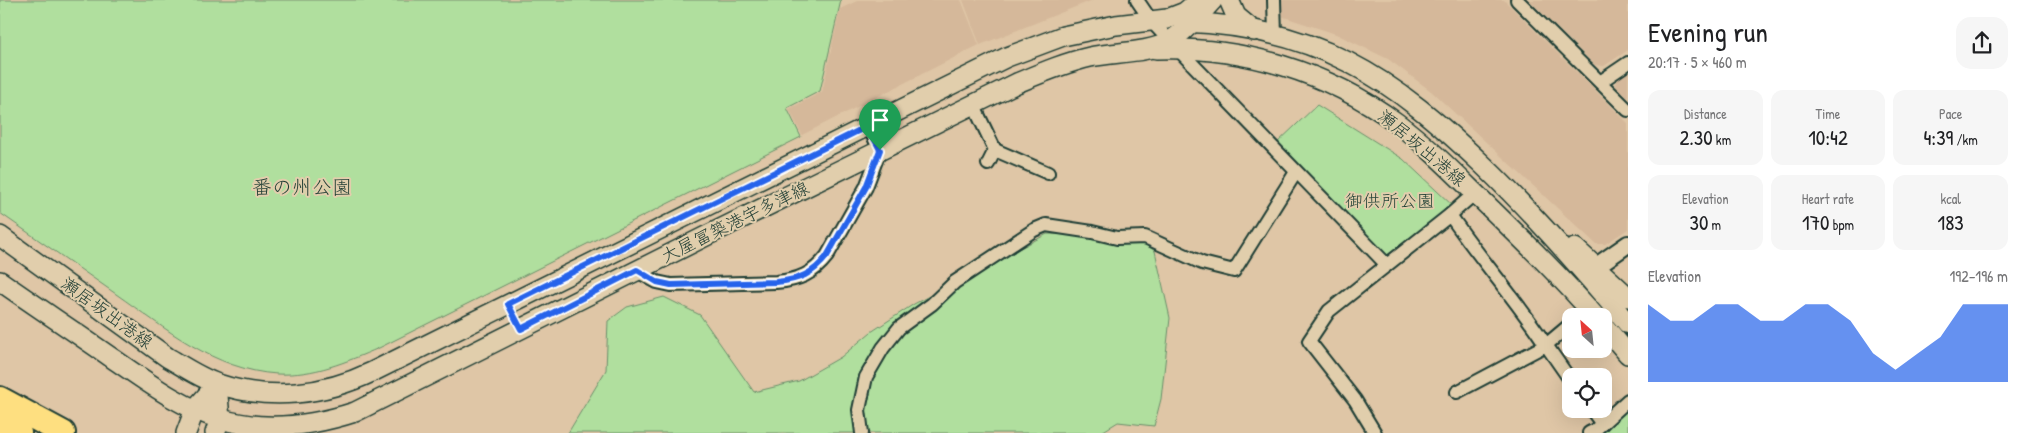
<!DOCTYPE html>
<meta charset="utf-8">
<style>
body{margin:0;font-family:"Patrick Hand","Klee One",sans-serif;background:#f6f6f6;color:#202124;height:100vh;display:flex;flex-direction:column;font-size:19px;white-space:nowrap}
*{box-sizing:border-box;margin:0}
p{font-size:16px;color:#757577}
.icon{flex:none;width:28px;height:28px;fill:none;stroke:currentColor;stroke-width:2;stroke-linecap:round;stroke-linejoin:round}
.map{position:relative;flex:1;overflow:hidden}
.details{display:flex;flex-direction:column;background:#fff;width:400px}
.details>*{flex:none}
.needle{width:32px;rotate:333deg}
.buttons{position:absolute;left:1562px;top:308px;display:grid;gap:10px}
.buttons a{display:grid;place-items:center;width:50px;height:50px;border-radius:10px;background:#fff;box-shadow:0 5px 20px #0002;font-size:25px}
.pin{position:absolute;display:grid;place-items:center;width:42px;height:42px;color:#fff;margin:-51px -21px;border-radius:50% 50% 50% 0;rotate:-45deg;box-shadow:0 0 5px #0007}
.pin .icon{rotate:45deg}
.round{display:grid;place-items:center;flex:none;width:52px;height:52px;border-radius:15px;background:#f6f6f6}
.overview{display:flex;align-items:center;justify-content:space-between;height:85px;padding:0 20px}
h1{font-size:28px;font-weight:600;line-height:38px}
.stats{display:grid;grid-template-columns:repeat(3,1fr);gap:8px;height:85px;padding:5px 20px}
.stats div{display:grid;align-content:center;border-radius:12px;background:#f6f6f6;text-align:center}
.stats b{font-size:21px;font-weight:600}
.stats small{font-size:14px;font-weight:400}
.stats p{font-size:14px}
.chart{height:140px;padding:10px 20px}
.chart p{display:flex;justify-content:space-between}
.chart svg{width:100%;height:90px;margin-top:5px;fill:#2563eb;opacity:.7}
main{display:flex;flex:1;min-height:0}
.map>svg:first-child{display:block}
</style>
<main>
<div class="map">
<svg width="1628" height="433" viewBox="0 0 1628 433">
<rect width="100%" height="100%" fill="#dfc6a6"/>
<filter id="ink" filterUnits="userSpaceOnUse"><feTurbulence type="fractalNoise" baseFrequency=".02" numOctaves="2"/><feDisplacementMap in="SourceGraphic" scale="10" xChannelSelector="R" yChannelSelector="G"/><feConvolveMatrix kernelMatrix="1 2 1 2 8 2 1 2 1" color-interpolation-filters="sRGB"/></filter>
<g filter="url(#ink)">
<g fill="#d5b89a">
<polygon points="859,0 961,0 979,45 802,135 789,109 822,92 840,9"/>
<polygon points="963,0 1093,0 980,45"/>
<polygon points="1280,0 1504,0 1628,123 1628,229 1605,244 1596,244 1431,91 1388,59 1336,34 1281,16"/>
<polygon points="1529,0 1628,0 1628,50 1604,66 1595,65"/>
<polygon points="1628,72 1628,99 1616,87 1616,80"/>
</g>
<g fill="#b0df9e" stroke="#688e69">
<path d="M0,0H841L820,91L787,108L801,137L379,348C346,362 314,376 277,374C214,370 165,328 116,294C77,267 39,240 0,213Z"/>
<polygon points="1317,105 1403,159 1453,206 1387,255 1276,144"/>
<polygon points="1047,234 1135,237 1155,251 1170,318 1161,399 1154,426 1118,422 1100,433 568,433 606,370 608,321 627,307 664,297 700,315 754,392 799,381 841,357 871,332 914,304"/>
<polygon points="1628,407 1628,433 1602,433"/>
</g>
<g fill="none" stroke-linecap="round" stroke-linejoin="round">
<defs>
<g id="minor">
<polyline points="1137,0 1152,22 1170,41 1387,265"/>
<polyline points="1274,0 1275,35"/>
<polyline points="1517,0 1628,110"/>
<polyline points="1600,82 1628,63"/>
<polyline points="973,104 995,150 988,164"/>
<polyline points="995,150 1048,173"/>
<polyline points="1450,215 1475,193"/>
<path d="M637,271L657,282L671,285L776,282C799,280 813,274 827,256L866,187L880,150L868,125"/>
<polyline points="1457,392 1546,345 1571,381"/>
<polyline points="1591,409 1602,424"/>
<polyline points="862,433 859,410 866,377 883,348 899,328 932,304 955,282 1034,230 1046,225 1092,232 1117,238 1145,237 1202,263 1234,271 1296,172"/>
<path d="M1375,433L1355,400L1309,341L1329,311L1450,215C1480,259 1516,299 1546,345L1571,324"/>
<polyline points="1589,433 1595,430 1628,400"/>
</g>
<polyline id="tertiary" points="1585,274 1628,244"/>
<g id="secondary">
<polyline points="1229,0 1236,16 1254,31"/>
<path d="M1183,22C1239,24 1298,36 1348,62C1399,88 1441,125 1483,165C1535,215 1582,269 1628,324"/>
<path d="M1156,49C1243,46 1328,72 1397,123C1429,147 1456,175 1484,202C1522,239 1560,276 1595,316"/>
<path d="M0,236L167,357C184,367 200,378 218,384C269,401 324,395 372,372L1007,57L1063,36L1116,25L1167,19L1185,12L1199,0"/>
<polyline points="1575,248 1628,297"/>
<path d="M0,281C37,307 75,332 112,358C146,381 181,408 221,419C265,432 312,426 355,412L706,236L1017,83C1041,73 1064,63 1090,57C1113,52 1149,53 1168,42C1185,32 1200,14 1213,0"/>
<polyline points="1604,326 1628,354"/>
<polyline points="186,433 195,409 217,384"/>
<polyline points="215,433 220,419 217,384"/>
</g>
<g id="motorway">
<polyline points="0,399 63,433"/>
<polyline points="0,423 19,433"/>
</g>
</defs>
<use href="#minor" stroke="#1f3d34" stroke-width="16"/>
<use href="#tertiary" stroke="#1f3d34" stroke-width="20"/>
<use href="#secondary" stroke="#1f3d34" stroke-width="22"/>
<use href="#motorway" stroke="#1f3d34" stroke-width="28"/>
<use href="#minor" stroke="#e1ceac" stroke-width="12"/>
<use href="#tertiary" stroke="#e1ceac" stroke-width="16"/>
<use href="#secondary" stroke="#e1ceac" stroke-width="19"/>
<use href="#motorway" stroke="#fedf80" stroke-width="24"/>
</g>
</g>
<g fill="none" stroke-linecap="round" stroke-linejoin="round" filter="url(#ink)">
<defs>
<path id="route" d="M868,126L880,150L866,187L827,256C813,274 799,280 776,282L671,285L657,282L637,270L521,329L508,304Z"/>
</defs>
<use href="#route" stroke="#fff" stroke-width="10"/>
<use href="#route" stroke="#2563eb" stroke-width="6"/>
</g>
<g text-anchor="middle" stroke-width="4" stroke-linejoin="round" paint-order="stroke">
<g font-size="18" fill="#1f3d34" stroke="#e1ceac">
<text transform="translate(1422 148) rotate(40)" y="6">瀬居坂出港線</text>
<text transform="translate(735 222) rotate(-26)" y="6">大屋冨築港宇多津線</text>
<text transform="translate(107 313) rotate(36)" y="6">瀬居坂出港線</text>
</g>
<g font-size="18" fill="#264539" stroke="#e1ceac">
<text x="1390" y="207">御供所公園</text>
</g>
<g font-size="20" fill="#1f3d34" stroke="#e1ceac">
<text x="302" y="194">番の州公園</text>
</g>
</g>
</svg>
<div class="buttons">
<a><svg class="needle" viewBox="-14 -14 28 28"><path d="M0-13l5 13h-10z" fill="#e53935"/><path d="M0 13l5-13h-10z" fill="#757577"/></svg></a>
<a><svg class="icon" aria-label="locate" viewBox="0 0 24 24"><circle cx="12" cy="12" r="6"/><path d="M12 2v4M12 18v4M2 12h4M18 12h4"/></svg></a>
</div>
<div class="pin" style="left:880px;top:150px;background:#1e9e55"><svg class="icon" aria-label="arrive" viewBox="0 0 24 24"><path d="M6 21V4h12l-3 4 3 4H6"/></svg></div>
</div>
<section class="details">
<div class="overview"><div><h1>Evening run</h1><p>20:17 · 5 × 460 m</p></div><a class="round"><svg class="icon" aria-label="share" viewBox="0 0 24 24"><path d="M12 15V3M7 8l5-5 5 5M5 13v7h14v-7"/></svg></a></div>
<div class="stats">
<div><p>Distance</p><b>2.30<small> km</small></b></div>
<div><p>Time</p><b>10:42</b></div>
<div><p>Pace</p><b>4:39<small> /km</small></b></div>
</div>
<div class="stats">
<div><p>Elevation</p><b>30<small> m</small></b></div>
<div><p>Heart rate</p><b>170<small> bpm</small></b></div>
<div><p>kcal</p><b>183</b></div>
</div>
<div class="chart"><p><span>Elevation</span>192–196 m</p>
<svg viewBox="0 0 160 44" preserveAspectRatio="none"><path d="M0 44V6L10 14L20 14L30 6L40 6L50 14L60 14L70 6L80 6L90 14L100 30L110 38L120 30L130 22L140 6L150 6L160 6V44z"/></svg>
</div>
</section>
</main>
